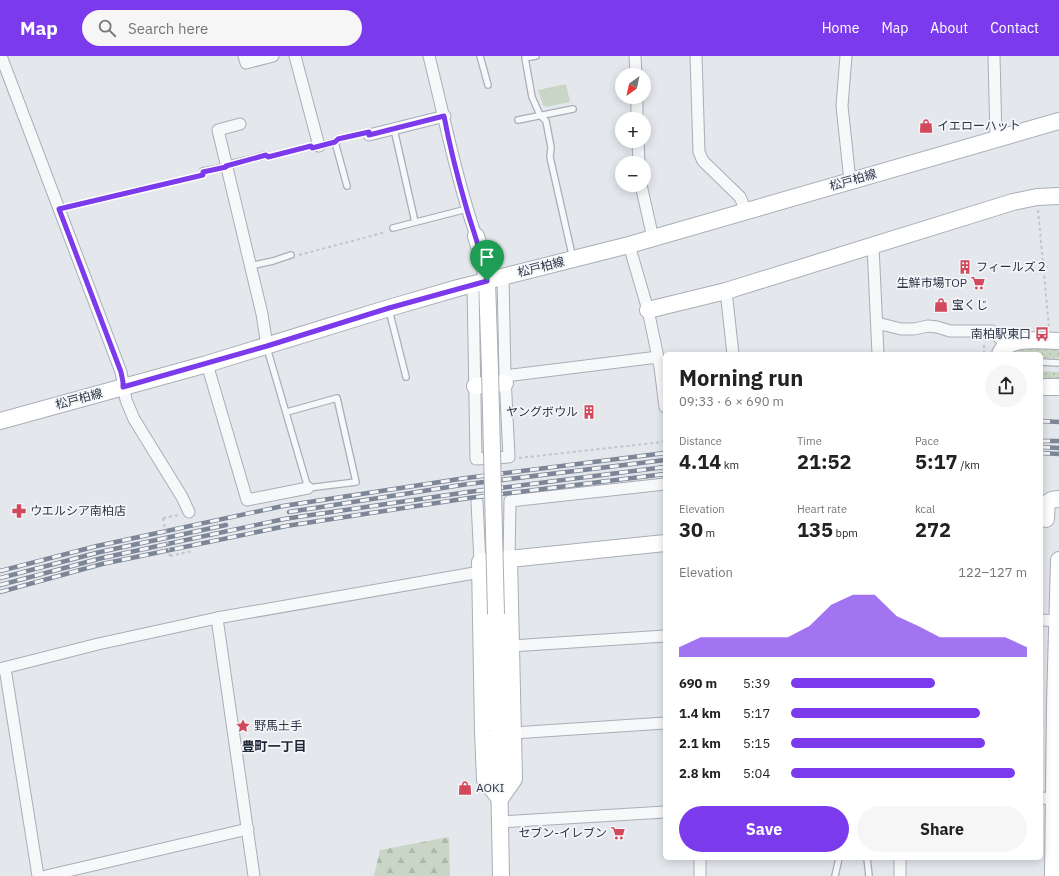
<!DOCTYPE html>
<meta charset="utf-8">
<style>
body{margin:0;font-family:"IBM Plex Sans","Noto Sans JP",sans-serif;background:#f6f6f6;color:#222;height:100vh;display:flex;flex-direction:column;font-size:15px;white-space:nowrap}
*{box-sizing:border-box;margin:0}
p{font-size:13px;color:#767676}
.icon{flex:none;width:22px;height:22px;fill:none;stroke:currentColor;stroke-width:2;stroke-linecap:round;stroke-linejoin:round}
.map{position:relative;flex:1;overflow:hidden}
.sheet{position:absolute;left:663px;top:296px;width:380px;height:508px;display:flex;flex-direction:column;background:#fff;border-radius:6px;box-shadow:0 2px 10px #0003}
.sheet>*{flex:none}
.needle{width:26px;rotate:213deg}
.controls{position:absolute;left:615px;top:12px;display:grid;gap:8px}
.controls a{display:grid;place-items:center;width:36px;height:36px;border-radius:50%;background:#fff;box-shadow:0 2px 10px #0003;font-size:20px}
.pin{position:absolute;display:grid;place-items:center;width:34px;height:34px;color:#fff;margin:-41px -17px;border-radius:50% 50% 50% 0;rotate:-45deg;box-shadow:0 0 4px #0007}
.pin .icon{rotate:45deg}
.round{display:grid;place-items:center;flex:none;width:42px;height:42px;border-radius:21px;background:#f6f6f6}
.summary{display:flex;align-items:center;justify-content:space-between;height:68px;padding:0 16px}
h1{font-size:22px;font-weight:700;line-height:30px}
.metrics{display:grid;grid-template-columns:repeat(3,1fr);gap:6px;height:68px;padding:4px 16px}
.metrics div{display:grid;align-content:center}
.metrics b{font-size:20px;font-weight:700}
.metrics small{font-size:11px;font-weight:400}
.metrics p{font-size:11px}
.chart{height:112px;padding:8px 16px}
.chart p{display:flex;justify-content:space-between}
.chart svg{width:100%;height:72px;margin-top:4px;fill:#7c3aed;opacity:.7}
.primary-button{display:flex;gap:8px;margin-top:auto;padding:8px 16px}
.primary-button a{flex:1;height:46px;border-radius:24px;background:#7c3aed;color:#fff;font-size:16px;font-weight:700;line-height:46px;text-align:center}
.primary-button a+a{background:#f6f6f6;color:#222}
ul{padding:0 16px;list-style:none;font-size:13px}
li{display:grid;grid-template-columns:64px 48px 1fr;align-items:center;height:30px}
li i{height:10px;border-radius:5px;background:#7c3aed}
header{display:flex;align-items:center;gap:24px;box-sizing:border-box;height:56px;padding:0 20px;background:#7c3aed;color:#fff}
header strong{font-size:19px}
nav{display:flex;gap:22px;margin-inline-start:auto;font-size:14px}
.search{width:280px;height:36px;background:#f6f6f6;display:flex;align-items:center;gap:10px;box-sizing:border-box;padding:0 14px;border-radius:22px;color:#767676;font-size:15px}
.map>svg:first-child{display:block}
</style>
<header>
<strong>Map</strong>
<div class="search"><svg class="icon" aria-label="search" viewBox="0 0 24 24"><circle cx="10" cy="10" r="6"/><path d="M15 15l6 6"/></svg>Search here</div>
<nav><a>Home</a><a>Map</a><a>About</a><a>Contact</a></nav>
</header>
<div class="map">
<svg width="1059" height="820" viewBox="0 0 1059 820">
<defs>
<pattern id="grass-dots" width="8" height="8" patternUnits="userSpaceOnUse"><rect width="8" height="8" fill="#c9d6c5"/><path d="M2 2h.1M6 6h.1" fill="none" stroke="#adb8ab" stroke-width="1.8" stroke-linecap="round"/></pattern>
<pattern id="forest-firs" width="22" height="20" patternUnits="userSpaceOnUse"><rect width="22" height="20" fill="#c9d6c5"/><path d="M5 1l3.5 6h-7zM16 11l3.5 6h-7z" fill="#adb8ab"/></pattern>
</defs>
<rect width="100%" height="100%" fill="#e4e7ec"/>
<g fill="url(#grass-dots)">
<polygon points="1025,292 1059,293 1059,302 1041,302 1041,298 1010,298 1014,294"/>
<polygon points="1041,315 1059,316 1059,325 1041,325"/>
</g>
<polygon fill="url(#forest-firs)" points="449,781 450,820 374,820 380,794"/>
<polygon fill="#c9d6c5" points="566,28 570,46 546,51 543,49 538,34"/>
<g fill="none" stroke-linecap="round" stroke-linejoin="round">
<defs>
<g id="lane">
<polyline points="480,0 488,29"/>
<polyline points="536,0 525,2 532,41 540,59 546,65 551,91 550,101 573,203"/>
<polyline points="518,64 573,53"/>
<polyline points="394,73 415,166"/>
<polyline points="312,92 335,86 347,130"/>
<polyline points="226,109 266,99"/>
<polyline points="203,115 226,111"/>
<polyline points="393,172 467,153"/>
<polyline points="250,210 273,205 291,199"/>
<polyline points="389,254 406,321"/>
<polyline points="267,292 308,432 356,426 337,342 287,356"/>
<polyline points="1041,306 1059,307"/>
<polyline points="867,802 869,820"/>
<polyline points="835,820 839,802"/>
</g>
<g id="street">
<polyline points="1,0 121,316 126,344 134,363 182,441 189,456"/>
<polyline points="244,0 246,7 273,0"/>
<polyline points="295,0 319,90"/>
<path d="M429,0C444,60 456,121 476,180"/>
<polyline points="635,0 636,19"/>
<polyline points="696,0 699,96 703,105 740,141 746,155"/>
<polyline points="846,0 842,50 850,125"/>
<polyline points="994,0 996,83"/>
<polyline points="637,41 637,63"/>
<polyline points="240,68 218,74 262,258 267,290"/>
<polyline points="369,79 445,60"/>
<polyline points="638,85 639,107"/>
<polyline points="641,129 653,182"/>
<polyline points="629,189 648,254 660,311 665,351"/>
<polyline points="873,190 878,298"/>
<polyline points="473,228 476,403 509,401 505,320 503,221"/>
<polyline points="726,235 733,298"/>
<polyline points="877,267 901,273 914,273 928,270 937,271 950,275 992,275 1007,289"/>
<polyline points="207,308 247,444 308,432"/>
<polyline points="505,320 658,301"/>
<polyline points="477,446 480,506"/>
<polyline points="509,503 510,445 665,428"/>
<polyline points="217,562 254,820"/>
<polyline points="1041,564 1059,565"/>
<polyline points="511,590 665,580"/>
<polyline points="5,612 38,820"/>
<polyline points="0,613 98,588 217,562 480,516"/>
<polyline points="513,677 665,667"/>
<polyline points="1041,742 1059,743"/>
<polyline points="501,766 665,756"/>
<polyline points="46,820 248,773"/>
<polyline points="700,820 700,802"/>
<polyline points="900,820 900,802"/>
</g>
<g id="secondary">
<polyline points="476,180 484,207 487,225 490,315"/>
<polyline points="648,254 726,235 1013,146 1037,141 1059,140"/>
<path d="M1000,298C1008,279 1042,285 1059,285"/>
<polyline points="475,330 505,327"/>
<polyline points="1041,331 1059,331"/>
<polyline points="0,365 207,308 389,252 458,232 629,189 1059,65"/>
<path d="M1046,463C1047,451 1044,443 1059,443"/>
<polyline points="509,503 514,723 500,743 485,724 483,675 480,506 665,487"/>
<polyline points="496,558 501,820"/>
<polyline points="1053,820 1055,647 1059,504"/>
</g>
</defs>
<use href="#lane" stroke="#a9aeb7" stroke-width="8"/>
<use href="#street" stroke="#a9aeb7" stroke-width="13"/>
<use href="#secondary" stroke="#a9aeb7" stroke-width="18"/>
<g stroke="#c2c5cb" stroke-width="2" stroke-dasharray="3 3" stroke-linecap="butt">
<polyline points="341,82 358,79"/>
<polyline points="274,99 305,92"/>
<polyline points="70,150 198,121"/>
<polyline points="1038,154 1049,271"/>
<polyline points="299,199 386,176"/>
<polyline points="984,298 984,290 986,286"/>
<polyline points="519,402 662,386 665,384"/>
<polyline points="163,462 179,459"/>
<polyline points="170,500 193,495"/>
</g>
<use href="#lane" stroke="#f7f8fa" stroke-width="5.5"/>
<use href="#street" stroke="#f7f8fa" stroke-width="11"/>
<use href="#secondary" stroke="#fff" stroke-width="16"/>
<defs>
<g id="rail">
<polyline points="1041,365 1059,366"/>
<polyline points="1041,385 1059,385"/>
<polyline points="1041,391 1059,392"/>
<polyline points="1041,397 1059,398"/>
<polyline points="289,456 468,428 665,404"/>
<polyline points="0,515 97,490 283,450 466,422 665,397"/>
<polyline points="0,522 100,496 226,469"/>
<polyline points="0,529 102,502 284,463 468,436 665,411"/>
<polyline points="0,536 102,508 286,470 469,442 665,418"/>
</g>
</defs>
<use href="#rail" stroke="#7d8696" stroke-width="4.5"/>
<use href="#rail" stroke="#f4f6f9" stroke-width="3" stroke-dasharray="9" stroke-linecap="butt"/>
<defs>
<polyline id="secondary-bridge" points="490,315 496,558"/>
</defs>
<use href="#secondary-bridge" stroke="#a9aeb7" stroke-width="18" stroke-linecap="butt"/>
<polyline stroke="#c2c5cb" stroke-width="2" stroke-dasharray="3 3" stroke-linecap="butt" points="163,462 170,500"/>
<use href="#secondary-bridge" stroke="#fff" stroke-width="16"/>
</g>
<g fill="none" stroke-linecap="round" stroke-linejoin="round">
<defs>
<path id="route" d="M444,60C450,92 458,123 467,154C474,178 483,200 487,225L389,252L267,290L123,331V326L121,316L59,153L203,119V116L226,111V110L266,99L268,101L311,90L312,92L335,86L338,83L369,76V79Z"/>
</defs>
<use href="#route" stroke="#fff" stroke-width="8"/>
<use href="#route" stroke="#7c3aed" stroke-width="5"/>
</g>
<defs>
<symbol id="shop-bare" viewBox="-9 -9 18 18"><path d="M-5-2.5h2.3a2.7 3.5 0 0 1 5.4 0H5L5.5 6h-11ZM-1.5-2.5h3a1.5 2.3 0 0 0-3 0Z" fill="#d1495b" stroke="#f4f6f9" stroke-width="2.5" paint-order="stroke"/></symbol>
<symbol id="building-bare" viewBox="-9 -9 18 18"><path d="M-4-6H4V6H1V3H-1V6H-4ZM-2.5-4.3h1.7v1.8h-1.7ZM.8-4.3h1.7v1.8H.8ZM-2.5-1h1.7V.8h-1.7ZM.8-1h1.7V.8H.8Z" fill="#d1495b" stroke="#f4f6f9" stroke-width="2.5" paint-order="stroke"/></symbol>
<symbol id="supermarket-bare" viewBox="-9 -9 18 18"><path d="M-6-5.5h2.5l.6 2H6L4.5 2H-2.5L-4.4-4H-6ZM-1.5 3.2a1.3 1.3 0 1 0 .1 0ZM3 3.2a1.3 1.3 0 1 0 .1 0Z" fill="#d1495b" stroke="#f4f6f9" stroke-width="2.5" paint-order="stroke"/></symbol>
<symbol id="bus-bare" viewBox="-9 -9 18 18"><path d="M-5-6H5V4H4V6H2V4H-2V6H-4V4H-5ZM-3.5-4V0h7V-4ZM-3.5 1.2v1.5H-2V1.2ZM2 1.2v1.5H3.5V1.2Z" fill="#d1495b" stroke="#f4f6f9" stroke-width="2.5" paint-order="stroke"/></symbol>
<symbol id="pharmacy-bare" viewBox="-9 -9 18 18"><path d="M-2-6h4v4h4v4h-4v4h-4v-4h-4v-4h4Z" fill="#d1495b" stroke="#f4f6f9" stroke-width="2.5" paint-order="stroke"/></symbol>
<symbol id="sight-bare" viewBox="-9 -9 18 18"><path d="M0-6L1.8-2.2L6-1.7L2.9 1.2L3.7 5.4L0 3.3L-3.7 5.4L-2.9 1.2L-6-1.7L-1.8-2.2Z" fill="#d1495b" stroke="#f4f6f9" stroke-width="2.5" paint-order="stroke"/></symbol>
</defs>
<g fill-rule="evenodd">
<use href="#shop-bare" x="916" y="60" width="20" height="20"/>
<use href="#building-bare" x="955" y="201" width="20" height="20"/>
<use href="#supermarket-bare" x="968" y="217" width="20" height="20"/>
<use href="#shop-bare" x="931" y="239" width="20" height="20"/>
<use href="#bus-bare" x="1032" y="268" width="20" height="20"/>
<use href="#building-bare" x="579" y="346" width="20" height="20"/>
<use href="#pharmacy-bare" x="9" y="445" width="20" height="20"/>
<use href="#sight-bare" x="233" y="660" width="20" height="20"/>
<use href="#shop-bare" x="455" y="722" width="20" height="20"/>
<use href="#supermarket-bare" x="608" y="767" width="20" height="20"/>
</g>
<g text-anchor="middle" stroke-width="3.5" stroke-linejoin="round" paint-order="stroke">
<g font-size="12" fill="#2b3445" stroke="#f4f6f9" text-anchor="start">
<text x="937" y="74">イエローハット</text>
<text x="976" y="215">フィールズ２</text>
<text x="967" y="231" text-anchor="end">生鮮市場TOP</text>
<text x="952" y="253">宝くじ</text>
<text x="1031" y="282" text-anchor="end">南柏駅東口</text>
<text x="578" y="360" text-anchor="end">ヤングボウル</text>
<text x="30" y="459">ウエルシア南柏店</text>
<text x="254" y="674">野馬土手</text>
<text x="476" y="736">AOKI</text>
<text x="607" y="781" text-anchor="end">セブン-イレブン</text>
</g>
<g font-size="12" fill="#2b3445" stroke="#f4f6f9">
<text transform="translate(853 124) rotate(-16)" y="4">松戸柏線</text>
<text transform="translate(541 211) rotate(-14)" y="4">松戸柏線</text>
<text transform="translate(79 343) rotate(-15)" y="4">松戸柏線</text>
</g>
<g font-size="13" font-weight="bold" fill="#1d2536" stroke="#f4f6f9">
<text x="274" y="695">豊町一丁目</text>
</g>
</g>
</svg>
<div class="controls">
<a><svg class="needle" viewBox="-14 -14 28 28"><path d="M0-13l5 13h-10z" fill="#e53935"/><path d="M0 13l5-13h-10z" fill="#767676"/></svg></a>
<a>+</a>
<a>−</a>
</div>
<div class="pin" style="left:487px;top:225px;background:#1e9e55"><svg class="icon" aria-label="arrive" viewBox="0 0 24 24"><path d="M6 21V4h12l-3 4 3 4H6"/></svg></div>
<section class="sheet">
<div class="summary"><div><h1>Morning run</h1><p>09:33 · 6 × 690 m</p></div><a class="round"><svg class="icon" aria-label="share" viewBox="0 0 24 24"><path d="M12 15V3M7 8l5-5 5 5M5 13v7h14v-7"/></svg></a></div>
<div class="metrics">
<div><p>Distance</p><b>4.14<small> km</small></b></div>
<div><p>Time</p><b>21:52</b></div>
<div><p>Pace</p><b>5:17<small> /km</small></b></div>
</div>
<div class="metrics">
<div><p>Elevation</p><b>30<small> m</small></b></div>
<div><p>Heart rate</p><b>135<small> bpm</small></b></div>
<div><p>kcal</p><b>272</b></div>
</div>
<div class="chart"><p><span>Elevation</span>122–127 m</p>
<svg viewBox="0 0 160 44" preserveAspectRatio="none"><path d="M0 44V38L10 32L20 32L30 32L40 32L50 32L60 25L70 12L80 6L90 6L100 19L110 25L120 32L130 32L140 32L150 32L160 38V44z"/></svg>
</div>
<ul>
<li><b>690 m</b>5:39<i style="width:61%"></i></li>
<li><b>1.4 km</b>5:17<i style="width:80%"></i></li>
<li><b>2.1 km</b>5:15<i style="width:82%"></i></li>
<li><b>2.8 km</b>5:04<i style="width:95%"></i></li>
</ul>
<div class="primary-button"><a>Save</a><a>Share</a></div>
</section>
</div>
